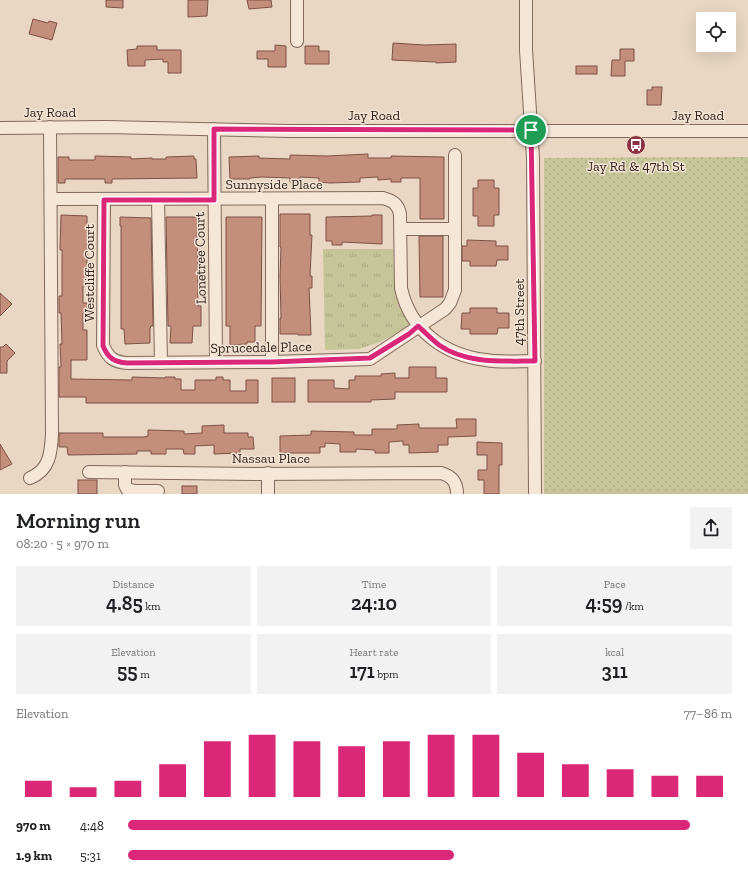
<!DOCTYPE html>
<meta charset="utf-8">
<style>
body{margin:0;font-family:"Zilla Slab",serif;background:#f2f2f2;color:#202124;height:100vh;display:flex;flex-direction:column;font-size:15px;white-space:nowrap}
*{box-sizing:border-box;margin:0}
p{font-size:13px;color:#757577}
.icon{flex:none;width:22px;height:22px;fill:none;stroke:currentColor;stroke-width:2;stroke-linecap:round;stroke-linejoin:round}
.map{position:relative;height:494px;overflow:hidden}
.details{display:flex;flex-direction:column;background:#fff;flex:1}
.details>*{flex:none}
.buttons{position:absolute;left:696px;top:12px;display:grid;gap:8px}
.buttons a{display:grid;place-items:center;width:40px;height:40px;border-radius:0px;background:#fff;box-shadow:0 4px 16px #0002;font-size:20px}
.pin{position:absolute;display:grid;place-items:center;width:34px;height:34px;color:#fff;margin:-17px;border:2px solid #fff;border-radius:50%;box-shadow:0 1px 4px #0007}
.round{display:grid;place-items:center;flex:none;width:42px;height:42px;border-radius:0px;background:#f2f2f2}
.headline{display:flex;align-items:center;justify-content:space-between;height:68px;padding:0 16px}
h1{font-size:22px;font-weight:600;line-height:30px}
.figures{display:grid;grid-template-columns:repeat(3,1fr);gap:6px;height:68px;padding:4px 16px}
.figures div{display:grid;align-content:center;border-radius:0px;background:#f2f2f2;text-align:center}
.figures b{font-size:20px;font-weight:600}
.figures small{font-size:11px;font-weight:400}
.figures p{font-size:11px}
.chart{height:112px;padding:8px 16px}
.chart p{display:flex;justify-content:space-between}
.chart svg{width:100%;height:72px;margin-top:4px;stroke:#db2777;stroke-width:6}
ul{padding:0 16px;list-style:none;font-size:13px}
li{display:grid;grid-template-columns:64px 48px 1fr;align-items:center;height:30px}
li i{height:10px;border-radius:5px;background:#db2777}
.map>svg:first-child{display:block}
</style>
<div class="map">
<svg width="748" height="494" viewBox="0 0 748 494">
<defs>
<pattern id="grass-dots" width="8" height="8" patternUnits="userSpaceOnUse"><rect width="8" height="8" fill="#c6c499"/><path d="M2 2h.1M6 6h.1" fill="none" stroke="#aba883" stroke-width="1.8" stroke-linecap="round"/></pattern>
<pattern id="park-tufts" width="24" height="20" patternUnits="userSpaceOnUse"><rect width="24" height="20" fill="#c6c499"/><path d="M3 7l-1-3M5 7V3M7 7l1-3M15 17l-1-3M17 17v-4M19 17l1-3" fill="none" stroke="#aba883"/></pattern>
</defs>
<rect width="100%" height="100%" fill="#e9d7c3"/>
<polygon fill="url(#grass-dots)" points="748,157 748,494 544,494 544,158"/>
<polygon fill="url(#park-tufts)" points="323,249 393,249 394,280 399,305 411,325 380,342 359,349 325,350"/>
<g fill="#c48e7d" stroke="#7f5144">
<polygon points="106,0 123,0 123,8 106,7"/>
<polygon points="188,0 208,0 207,16 188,17"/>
<polygon points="247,0 271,0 272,7 249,9"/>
<polygon points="33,19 48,23 49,21 57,23 52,40 29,34"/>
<polygon points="393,43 425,45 456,44 456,62 436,63 436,62 392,60"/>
<polygon points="275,45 286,46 286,67 268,67 268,59 257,59 257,51 275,51"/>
<polygon points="137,46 157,46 157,50 181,50 181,73 168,73 168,62 163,62 163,59 145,60 145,66 128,66 127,50 137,49"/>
<polygon points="305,46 319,46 319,51 329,51 329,64 305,64"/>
<polygon points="620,49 634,49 634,61 625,61 625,76 611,76 612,60 620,60"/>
<rect x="576" y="66" width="21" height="8"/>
<polygon points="652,87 662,87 661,105 647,105 647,90 652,90"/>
<polygon points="368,154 368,158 391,158 391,156 444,157 444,219 420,219 420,178 401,178 401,182 391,182 391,179 378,180 378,177 360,178 360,182 330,183 319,182 319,178 300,177 300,182 290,182 290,178 262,177 250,178 250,179 230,179 229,157 259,156 259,158 290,159 290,155 327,156"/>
<polygon points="95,156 131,157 131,159 152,158 152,159 166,159 166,157 194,156 194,159 196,159 197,178 112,179 112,183 105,183 105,179 65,179 65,183 58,183 58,157 69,157 69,160 95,160"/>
<polygon points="478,180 494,180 494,188 499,188 499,215 494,215 494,226 478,226 478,216 473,216 473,188 478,188"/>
<polygon points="280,214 310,214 310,235 312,235 310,276 312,276 312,288 309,288 311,335 298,335 298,334 280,334 280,318 281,318 280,276 281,247 280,247"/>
<polygon points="61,215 87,216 87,286 83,286 83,303 87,303 87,312 83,313 83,330 87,330 87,360 71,360 71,379 132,380 132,377 165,378 165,377 175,377 175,379 181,379 181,390 195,390 195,380 216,380 216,377 223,377 223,380 230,380 230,391 246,391 246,380 258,380 258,403 86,403 86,397 59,397 59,367 61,367 60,344 62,344 61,313 59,313 59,296 62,296 62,250 60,250"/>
<polygon points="372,215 382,215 382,244 342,242 342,245 332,245 332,241 326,241 326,217 372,216"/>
<polygon points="120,217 151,218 153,326 151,326 150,329 150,343 125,344 124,329 121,329 121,226 120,226"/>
<polygon points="166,217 197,217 198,306 201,306 201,326 193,326 192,343 170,343 171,326 168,326"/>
<polygon points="226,217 262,217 261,326 255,326 255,342 247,342 247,344 230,345 230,326 226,326"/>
<polygon points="419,236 443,236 443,297 420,297"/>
<polygon points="467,240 496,241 496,246 508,246 508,260 497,260 496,266 470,266 470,261 462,261 462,246 467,246"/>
<polygon points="0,293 12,304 0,316"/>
<polygon points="470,308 497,308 497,313 509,313 509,328 498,328 497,334 470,334 470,329 461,329 462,313 470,313"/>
<polygon points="6,344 15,353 7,361 7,373 0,373 0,347 3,347"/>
<polygon points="409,367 436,367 436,378 447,378 447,392 395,392 395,399 371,400 371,402 308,402 308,380 334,380 334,388 349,389 349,380 355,380 355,376 381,376 381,374 395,373 395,378 409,378"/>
<rect x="272" y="378" width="23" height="24"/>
<polygon points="456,419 476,419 476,436 448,437 448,445 438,445 438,452 409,453 409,445 403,445 403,441 389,442 389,453 375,453 375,450 356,449 356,452 340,452 340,444 325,443 325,447 320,447 320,453 280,453 280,436 311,435 311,431 354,432 354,435 372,435 372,429 397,429 397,425 419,424 419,428 457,428"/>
<polygon points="224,425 224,433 248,433 248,437 253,437 254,449 240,449 240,453 214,454 214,445 195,446 195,454 184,454 183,449 166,449 166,454 151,454 151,451 137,451 137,454 68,455 67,447 59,447 59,433 103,433 103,437 144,437 148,436 148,430 184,431 184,434 202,433 202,426"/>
<polygon points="477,442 502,443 502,465 499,465 499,494 484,494 484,480 478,480 478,470 487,470 487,455 477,455"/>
<polygon points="0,444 12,464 0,470"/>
<rect x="78" y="480" width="19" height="14"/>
<rect x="182" y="486" width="15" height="8"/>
</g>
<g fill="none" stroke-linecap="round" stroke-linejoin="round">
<defs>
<g id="minor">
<polyline points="526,0 526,50 533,158 535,494"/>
<polyline points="297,41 297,0"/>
<polyline points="0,128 105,127 290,131 748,131"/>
<polyline points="214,129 216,362"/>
<path d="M56,199L383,198C393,201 398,204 400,214L401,288C410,330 444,355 486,360C502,363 518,361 535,361"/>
<polyline points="158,199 161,363"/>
<polyline points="272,199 272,362"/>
<path d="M104,200L103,345C108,358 114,362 127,363L272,362L370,359L445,309L450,303L455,290V155"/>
<polyline points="401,229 455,229"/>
<path d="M89,472L254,474L441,473C452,476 457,482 457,494"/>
<polyline points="125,472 125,485 127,489 135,491 158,491"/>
<polyline points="268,473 268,494"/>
<path d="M30,478C50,470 51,452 52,434L50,127"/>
</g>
</defs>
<use href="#minor" stroke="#82695c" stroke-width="14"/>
<use href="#minor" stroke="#f5e6d6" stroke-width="12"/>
</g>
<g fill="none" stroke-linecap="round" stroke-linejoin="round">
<defs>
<path id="route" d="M214,129L531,130L535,361C503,361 466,364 439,345C431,339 425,332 418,326L409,334L370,358L272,362L127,363C114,362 108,358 103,346L104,200H214Z"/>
</defs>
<use href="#route" stroke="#fff" stroke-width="8"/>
<use href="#route" stroke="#db2777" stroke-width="5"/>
</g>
<defs>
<symbol id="bus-disc" viewBox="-11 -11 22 22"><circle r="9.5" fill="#8b3142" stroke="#f2e3d2"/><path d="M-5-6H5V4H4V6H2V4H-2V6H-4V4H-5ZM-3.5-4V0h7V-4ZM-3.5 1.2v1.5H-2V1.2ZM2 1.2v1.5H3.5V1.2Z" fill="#fff"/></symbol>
</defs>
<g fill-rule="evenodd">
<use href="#bus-disc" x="625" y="134" width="22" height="22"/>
</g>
<g text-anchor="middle" stroke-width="3" stroke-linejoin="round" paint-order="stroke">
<g font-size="14" fill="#33251e" stroke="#f2e3d2">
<text x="50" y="117">Jay Road</text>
<text x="374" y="120">Jay Road</text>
<text x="698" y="120">Jay Road</text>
<text x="274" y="189">Sunnyside Place</text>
<text transform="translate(200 258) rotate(-91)" y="5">Lonetree Court</text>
<text transform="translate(89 273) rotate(-90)" y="5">Westcliffe Court</text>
<text transform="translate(519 312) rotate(-90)" y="5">47th Street</text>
<text transform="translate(261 347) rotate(-1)" y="5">Sprucedale Place</text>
<text x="271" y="463">Nassau Place</text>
</g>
<g font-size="14" fill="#33251e" stroke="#f2e3d2">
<text x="636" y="171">Jay Rd &amp; 47th St</text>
</g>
</g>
</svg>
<div class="buttons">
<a><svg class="icon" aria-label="locate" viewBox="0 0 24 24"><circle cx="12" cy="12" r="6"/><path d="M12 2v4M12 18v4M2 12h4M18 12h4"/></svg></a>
</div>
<div class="pin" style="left:531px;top:130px;background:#1e9e55"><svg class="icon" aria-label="arrive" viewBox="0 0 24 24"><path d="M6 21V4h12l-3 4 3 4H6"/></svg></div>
</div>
<section class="details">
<div class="headline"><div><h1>Morning run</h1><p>08:20 · 5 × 970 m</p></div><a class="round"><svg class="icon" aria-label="share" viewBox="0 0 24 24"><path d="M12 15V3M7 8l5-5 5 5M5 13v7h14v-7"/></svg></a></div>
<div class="figures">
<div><p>Distance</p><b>4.85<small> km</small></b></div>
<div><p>Time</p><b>24:10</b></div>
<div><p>Pace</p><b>4:59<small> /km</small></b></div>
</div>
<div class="figures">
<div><p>Elevation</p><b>55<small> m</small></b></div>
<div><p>Heart rate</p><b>171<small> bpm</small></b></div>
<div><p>kcal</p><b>311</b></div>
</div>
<div class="chart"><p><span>Elevation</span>77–86 m</p>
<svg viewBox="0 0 160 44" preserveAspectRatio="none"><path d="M5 44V34M15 44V38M25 44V34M35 44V24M45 44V10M55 44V6M65 44V10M75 44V13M85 44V10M95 44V6M105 44V6M115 44V17M125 44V24M135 44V27M145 44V31M155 44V31"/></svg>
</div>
<ul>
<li><b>970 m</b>4:48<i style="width:93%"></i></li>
<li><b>1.9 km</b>5:31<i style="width:54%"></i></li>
</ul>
</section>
